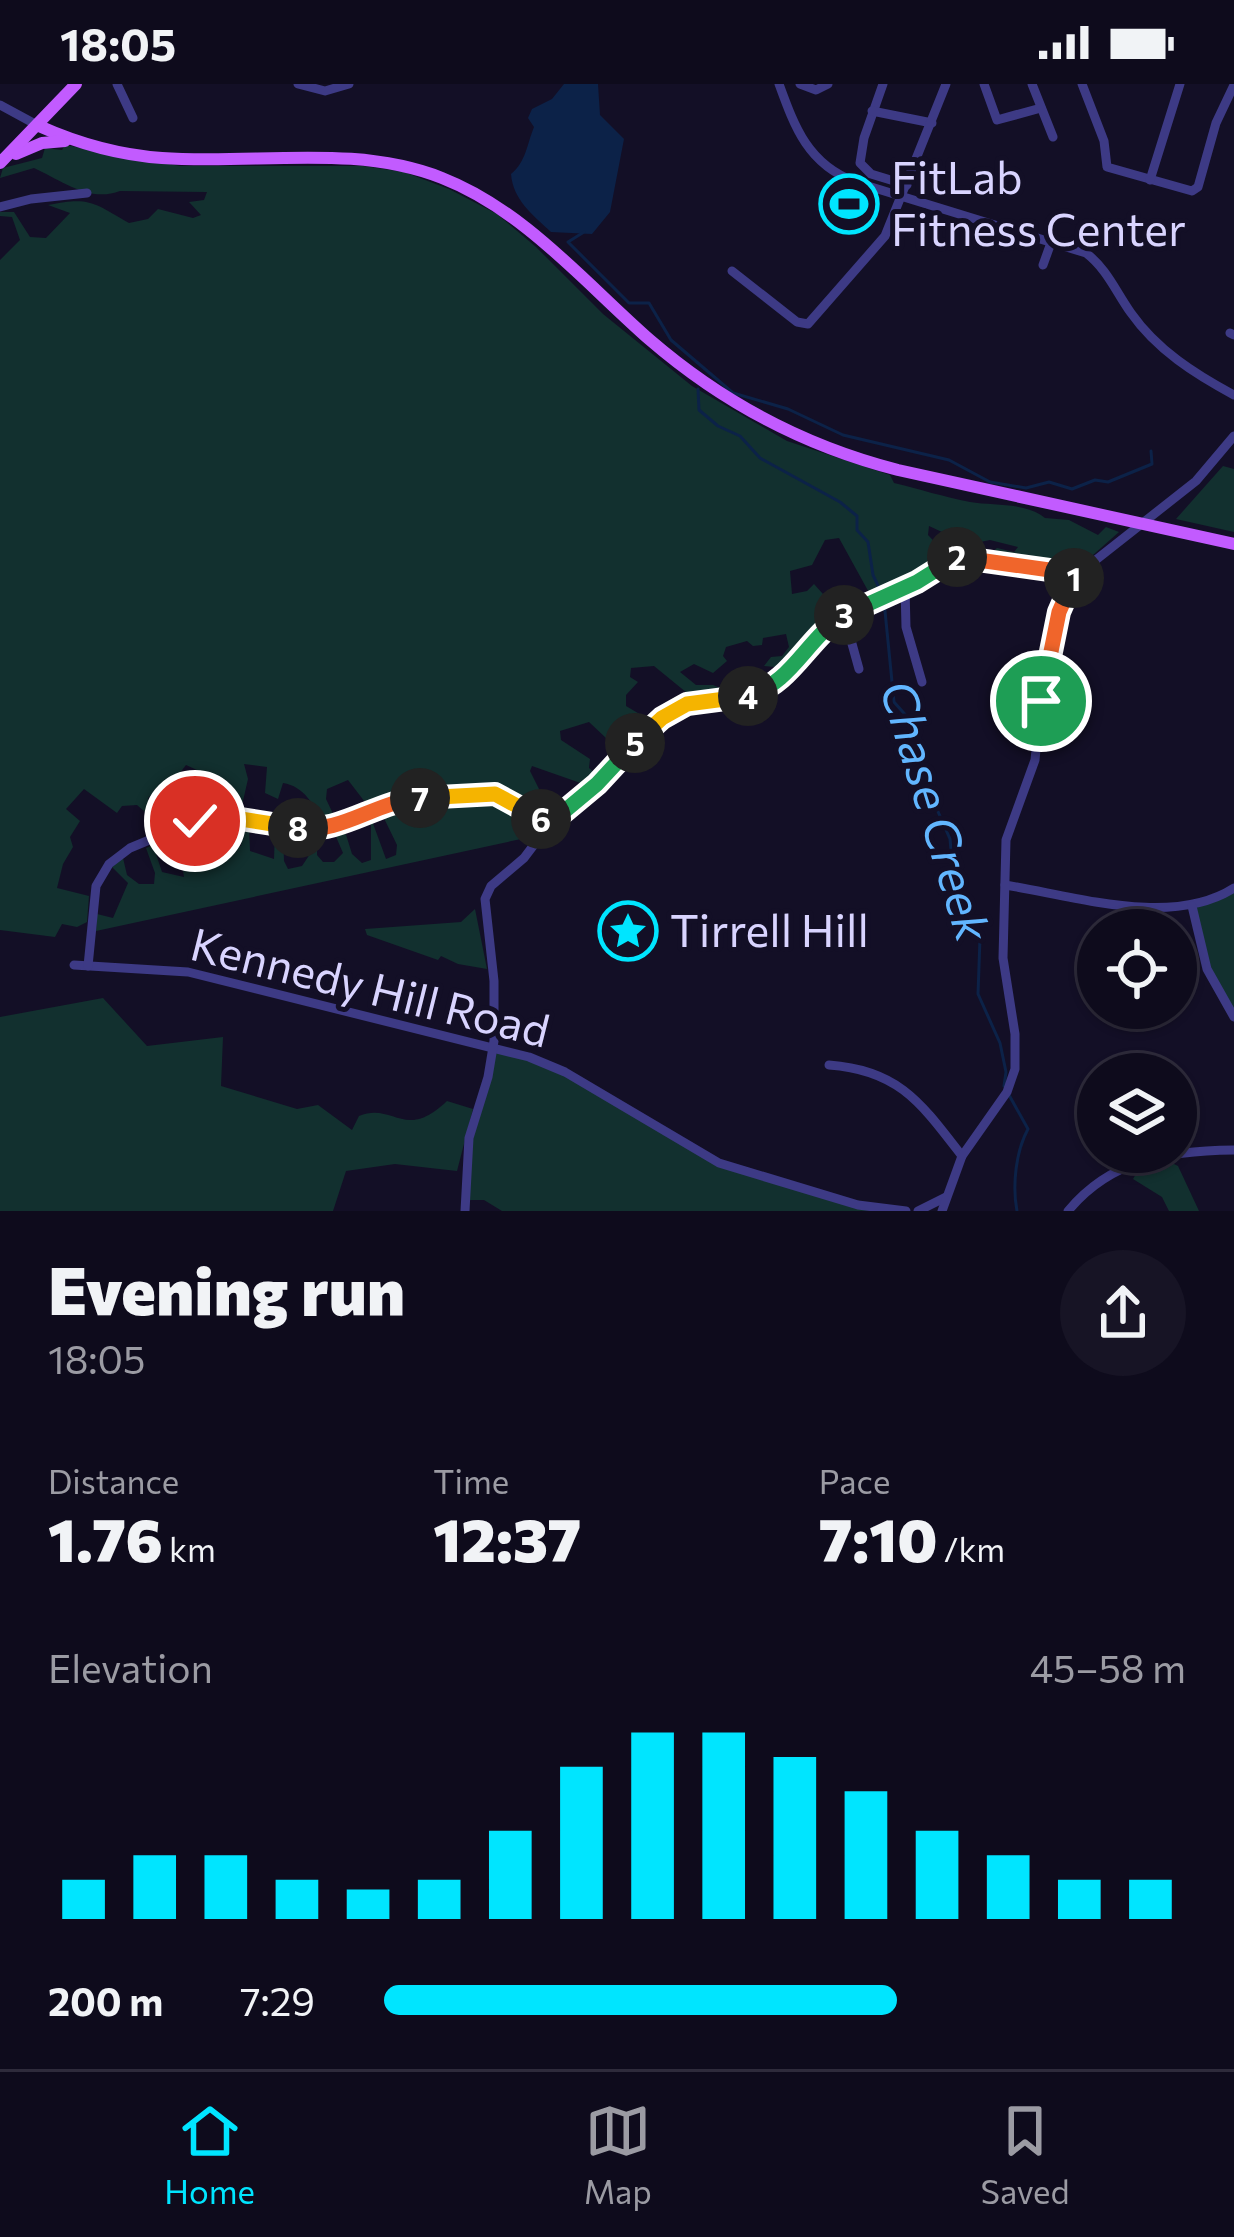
<!DOCTYPE html>
<meta charset="utf-8">
<style>
body{margin:0;font-family:Commissioner,sans-serif;background:#171425;color:#f1f3f6;height:100vh;display:flex;flex-direction:column;font-size:45px;white-space:nowrap}
*{box-sizing:border-box;margin:0}
p{font-size:39px;color:#9b9ba3}
.icon{flex:none;width:66px;height:66px;fill:none;stroke:currentColor;stroke-width:2;stroke-linecap:round;stroke-linejoin:round}
.map{position:relative;height:1127px;overflow:hidden}
.details{display:flex;flex-direction:column;background:#0e0b1c;flex:1}
.details>*{flex:none}
.fabs{position:absolute;left:1077px;top:825px;display:grid;gap:24px}
.fabs a{display:grid;place-items:center;width:120px;height:120px;border-radius:50%;background:#0e0b1c;box-shadow:0 3px 9px #0004,0 0 0 3px #2e2b3b;font-size:60px}
.pin{position:absolute;display:grid;place-items:center;width:102px;height:102px;color:#fff;margin:-51px;border:6px solid #fff;border-radius:50%;box-shadow:0 3px 12px #0007}
.km{position:absolute;width:60px;height:60px;margin:-30px;border-radius:50%;background:#222;color:#fff;font-size:33px;line-height:60px;text-align:center}
.round{display:grid;place-items:center;flex:none;width:126px;height:126px;border-radius:63px;background:#171425}
.head{display:flex;align-items:center;justify-content:space-between;height:204px;padding:0 48px}
h1{font-size:66px;font-weight:800;line-height:90px}
.metrics{display:grid;grid-template-columns:repeat(3,1fr);gap:18px;height:204px;padding:12px 48px}
.metrics div{display:grid;align-content:center}
.metrics b{font-size:60px;font-weight:800}
.metrics small{font-size:33px;font-weight:400}
.metrics p{font-size:33px}
.chart{height:336px;padding:24px 48px}
.chart p{display:flex;justify-content:space-between}
.chart svg{width:100%;height:216px;margin-top:12px;stroke:#00e5ff;stroke-width:6}
ul{padding:0 48px;list-style:none;font-size:39px}
li{display:grid;grid-template-columns:192px 144px 1fr;align-items:center;height:90px}
li i{height:30px;border-radius:15px;background:#00e5ff}
.status{display:flex;justify-content:space-between;align-items:center;height:84px;padding:0 60px;background:#0e0b1c;direction:ltr}
.status svg{height:33px;fill:currentColor}
.dock{display:flex;justify-content:space-around;align-items:center;height:168px;border-top:3px solid #2e2b3b;background:#0e0b1c;font-size:33px;color:#9b9ba3}
.dock a{display:grid;justify-items:center;gap:6px}
.dock .on{color:#00e5ff}
.map>svg:first-child{display:block}
</style>
<div class="status"><b>18:05</b><svg viewBox="0 0 49 12"><path d="M0 12V9h3v3zM5 12V6h3v6zM10 12V3h3v9zM15 12V0h3v12zM26 1h20v11H26zM47 4h2v5h-2z"/></svg></div>
<div class="map">
<svg width="1234" height="1127" viewBox="0 0 1234 1127">
<rect width="100%" height="100%" fill="#130f26"/>
<g fill="#12302f">
<path d="M65,61L180,82H363L404,88L449,105L497,130L536,163L603,230L692,302L787,357L890,391L894,399C919,405 944,413 970,418C994,422 1025,418 1045,434L1069,436L1098,451L1106,443L1119,448L1076,486L987,473L997,464L1014,468L1018,463L990,456L961,462L964,453L954,446L942,448L929,442L928,451L947,471L929,486L872,514L839,454L825,456L812,481L790,487L792,510L807,507L814,500L831,519L859,514L862,519L831,533L786,584L764,582L771,573L782,572L789,563L786,550L763,554L762,561L753,562L747,557L726,563L723,572L727,577L713,589L694,580L680,588L696,601H713L727,607L692,613L654,582L631,584L630,593L638,598L626,611V622L653,638L622,669L589,638L560,647L561,656L590,675L589,684L599,692L589,702L532,682L530,687L550,727L548,733C534,726 519,714 505,709C473,698 397,709 368,722L348,696L327,705L326,715L336,736L323,740C315,722 304,702 283,699L278,715L265,709L267,683L244,680L248,695L240,730L211,720L209,704L195,699L197,686L186,681L179,690L188,726L162,700L148,714L152,734L137,721L122,722L117,729L84,705L66,725L80,737L70,753L73,763L63,780L57,804L89,812L87,838L77,843L62,840L55,853L0,846V176L20,156L12,133L0,132V128H14L30,153L46,154L70,129L48,121C90,112 94,119 129,139L148,135L158,125L193,134L201,131L189,118L204,116L207,108L120,107C89,119 61,96 34,84L0,94L3,84L42,74L45,64L62,66Z"/>
<polygon points="1223,382 1234,385 1234,448 1176,435"/>
<polygon points="488,715 525,729 540,742 535,752 96,847 97,830 113,834 128,799 112,783 123,774 127,791 139,800 154,800 155,789 146,764 153,761 162,788 184,793 180,768 167,757 182,749 195,776 209,765 203,743 216,739 218,757 241,762 243,740 249,743 250,767 274,775 275,747 283,746 284,777 288,785 302,782 310,770 309,754 313,751 317,752 317,771 323,778 334,778 343,769 334,748 344,744 352,770 362,779 371,776 371,734 386,775 396,771 397,761 380,726 395,720"/>
<polygon points="1234,804 1234,933 1220,913 1192,822"/>
<polygon points="475,825 487,885 458,880 441,872 438,876 367,851 365,845 461,838"/>
<path d="M103,914L147,962L223,953L221,1002L297,1025L318,1021L352,1046L359,1032C394,1018 404,1058 447,1017L473,1025L457,1087L395,1080L346,1087L333,1127H0V933Z"/>
<polygon points="494,964 537,975 708,1073 858,1121 906,1127 502,1127 484,1116 465,1116 467,1069"/>
<polygon points="1168,1077 1178,1082 1199,1127 1169,1127 1162,1113 1133,1095 1139,1085"/>
</g>
<path fill="#0c2248" d="M564,0H598L600,31L624,55L610,128L592,150L551,148C533,131 513,116 511,90C526,78 527,60 534,43L528,34L532,25L552,15Z"/>
<g fill="none" stroke-linecap="round" stroke-linejoin="round">
<g stroke="#0c2248" stroke-width="3">
<polyline points="584,148 568,158 629,219 649,219 671,256 733,309 788,325 843,351 949,376 990,398 1026,404 1049,398 1072,405 1095,396 1108,398 1152,380 1151,367"/>
<polyline points="698,305 699,326 718,342 740,352 760,374 840,418 857,432 857,446 868,458 873,491 881,508"/>
<polyline points="884,517 894,618 918,645 922,675 931,688 936,723 950,755 954,798 980,854 978,910 1000,959 1006,988 1004,1002"/>
<path d="M1009,1011L1028,1045C1016,1067 1012,1101 1017,1127"/>
</g>
<g stroke="#3d3a85" stroke-width="9">
<polyline points="117,0 133,34"/>
<polyline points="298,0 325,7 349,0"/>
<path d="M779,0C795,44 808,80 855,98L1086,169C1107,185 1116,208 1131,229C1157,266 1195,290 1234,311"/>
<polyline points="800,0 816,6 828,0"/>
<polyline points="883,0 864,54 860,79 871,90 907,101"/>
<polyline points="984,0 997,36 1041,24"/>
<polyline points="1032,0 1053,53"/>
<polyline points="1082,0 1104,57 1107,83 1192,107 1198,103 1216,39 1234,1"/>
<polyline points="0,21 37,41"/>
<polyline points="872,27 932,39"/>
<polyline points="1150,96 1180,0"/>
<polyline points="0,123 31,115 87,109"/>
<polyline points="1043,181 1052,156"/>
<polyline points="732,187 797,238 808,240 885,152 946,0"/>
<polyline points="1230,249 1234,251"/>
<polyline points="905,504 906,543 922,598"/>
<polyline points="844,531 859,585"/>
<path d="M1005,801C1074,812 1172,844 1234,804"/>
<polyline points="1192,822 1207,885 1234,933"/>
<polyline points="74,881 188,888 529,973 565,988 719,1079 858,1121 906,1127"/>
<polyline points="88,882 96,802 109,780 130,764 195,737 228,733 322,745 396,716 487,709 512,716 549,740"/>
<path d="M829,981C899,986 921,1019 962,1072"/>
<polyline points="465,1127 469,1054 488,993 494,957 494,897 485,815 491,802 524,774 558,729 597,700 657,638 695,617 740,614 772,603 828,542 844,531 917,498 954,474 1078,490"/>
<polyline points="918,1127 946,1113"/>
<polyline points="942,1127 962,1072 1007,1008 1015,985 1015,950 1003,874 1006,756 1035,676 1040,625 1063,514 1078,490 1196,397 1234,352"/>
<path d="M1068,1127C1112,1074 1168,1067 1234,1066"/>
</g>
<g stroke="#c25bff" stroke-width="12">
<path d="M39,42C77,59 119,71 162,74C255,81 353,59 442,94C524,126 585,199 650,256C723,319 804,362 898,386L1234,460"/>
<polyline points="16,70 42,59 65,57"/>
<polyline points="0,79 76,0"/>
</g>
</g>
<g fill="none" stroke-linecap="round" stroke-linejoin="round">
<defs>
<polyline id="split-1" points="1041,617 1059,528 1074,494"/>
<polyline id="split-2" points="957,473 1078,490 1074,494"/>
<polyline id="split-3" points="844,531 917,498 957,473"/>
<path id="split-4" d="M748,612C793,598 806,555 844,531"/>
<polyline id="split-5" points="635,659 662,634 687,620 748,612"/>
<polyline id="split-6" points="541,735 549,740 597,700 635,659"/>
<polyline id="split-7" points="420,714 495,710 541,735"/>
<path id="split-8" d="M298,744C341,750 377,717 420,714"/>
<polyline id="split-9" points="195,737 228,733 298,744"/>
</defs>
<use href="#split-1" stroke="#fff" stroke-width="24"/>
<use href="#split-2" stroke="#fff" stroke-width="24"/>
<use href="#split-3" stroke="#fff" stroke-width="24"/>
<use href="#split-4" stroke="#fff" stroke-width="24"/>
<use href="#split-5" stroke="#fff" stroke-width="24"/>
<use href="#split-6" stroke="#fff" stroke-width="24"/>
<use href="#split-7" stroke="#fff" stroke-width="24"/>
<use href="#split-8" stroke="#fff" stroke-width="24"/>
<use href="#split-9" stroke="#fff" stroke-width="24"/>
<use href="#split-1" stroke="#f0652b" stroke-width="15"/>
<use href="#split-2" stroke="#f0652b" stroke-width="15"/>
<use href="#split-3" stroke="#22a559" stroke-width="15"/>
<use href="#split-4" stroke="#22a559" stroke-width="15"/>
<use href="#split-5" stroke="#f5b400" stroke-width="15"/>
<use href="#split-6" stroke="#22a559" stroke-width="15"/>
<use href="#split-7" stroke="#f5b400" stroke-width="15"/>
<use href="#split-8" stroke="#f0652b" stroke-width="15"/>
<use href="#split-9" stroke="#f5b400" stroke-width="15"/>
</g>
<defs>
<symbol id="stadium-ring" viewBox="-11 -11 22 22"><circle r="9.5" fill="#130f26" stroke="#00e5ff" stroke-width="1.5"/><path d="M0-5a6.5 5 0 1 0 0 10a6.5 5 0 1 0 0-10ZM-3.5-1.8h7v3.6h-7Z" fill="#00e5ff"/></symbol>
<symbol id="sight-ring" viewBox="-11 -11 22 22"><circle r="9.5" fill="#130f26" stroke="#00e5ff" stroke-width="1.5"/><path d="M0-6L1.8-2.2L6-1.7L2.9 1.2L3.7 5.4L0 3.3L-3.7 5.4L-2.9 1.2L-6-1.7L-1.8-2.2Z" fill="#00e5ff"/></symbol>
</defs>
<g fill-rule="evenodd">
<use href="#stadium-ring" x="816" y="87" width="66" height="66"/>
<use href="#sight-ring" x="595" y="814" width="66" height="66"/>
</g>
<g text-anchor="middle" stroke-width="10" stroke-linejoin="round" paint-order="stroke">
<g font-size="45" fill="#d9d4ff" stroke="#130f26" text-anchor="start">
<text x="891" y="110">FitLab<tspan x="891" dy="52">Fitness Center</tspan></text>
<text x="670" y="863">Tirrell Hill</text>
</g>
<g font-size="45" fill="#d9d4ff" stroke="#130f26">
<text transform="translate(370 904) rotate(14)" y="16">Kennedy Hill Road</text>
</g>
<g font-size="48" font-style="italic" fill="#62b6ff" stroke="#130f26">
<text transform="translate(935 727) rotate(73)" y="17">Chase Creek</text>
</g>
</g>
</svg>
<div class="fabs">
<a><svg class="icon" aria-label="locate" viewBox="0 0 24 24"><circle cx="12" cy="12" r="6"/><path d="M12 2v4M12 18v4M2 12h4M18 12h4"/></svg></a>
<a><svg class="icon" aria-label="layers" viewBox="0 0 24 24"><path d="M12 4l9 5-9 5-9-5zM3 14l9 5 9-5"/></svg></a>
</div>
<div class="pin" style="left:1041px;top:617px;background:#1e9e55"><svg class="icon" aria-label="arrive" viewBox="0 0 24 24"><path d="M6 21V4h12l-3 4 3 4H6"/></svg></div>
<div class="pin" style="left:195px;top:737px;background:#d93025"><svg class="icon" aria-label="check" viewBox="0 0 24 24"><path d="M5 12l5 5 9-10"/></svg></div>
<b class="km" style="left:1074px;top:494px">1</b>
<b class="km" style="left:957px;top:473px">2</b>
<b class="km" style="left:844px;top:531px">3</b>
<b class="km" style="left:748px;top:612px">4</b>
<b class="km" style="left:635px;top:659px">5</b>
<b class="km" style="left:541px;top:735px">6</b>
<b class="km" style="left:420px;top:714px">7</b>
<b class="km" style="left:298px;top:744px">8</b>
</div>
<section class="details">
<div class="head"><div><h1>Evening run</h1><p>18:05</p></div><a class="round"><svg class="icon" aria-label="share" viewBox="0 0 24 24"><path d="M12 15V3M7 8l5-5 5 5M5 13v7h14v-7"/></svg></a></div>
<div class="metrics">
<div><p>Distance</p><b>1.76<small> km</small></b></div>
<div><p>Time</p><b>12:37</b></div>
<div><p>Pace</p><b>7:10<small> /km</small></b></div>
</div>
<div class="chart"><p><span>Elevation</span>45–58 m</p>
<svg viewBox="0 0 160 44" preserveAspectRatio="none"><path d="M5 44V36M15 44V31M25 44V31M35 44V36M45 44V38M55 44V36M65 44V26M75 44V13M85 44V6M95 44V6M105 44V11M115 44V18M125 44V26M135 44V31M145 44V36M155 44V36"/></svg>
</div>
<ul>
<li><b>200 m</b>7:29<i style="width:64%"></i></li>
</ul>
</section>
<nav class="dock">
<a class="on"><svg class="icon" aria-label="home" viewBox="0 0 24 24"><path d="M3 11l9-7 9 7M6 9v11h12V9"/></svg>Home</a>
<a><svg class="icon" aria-label="map" viewBox="0 0 24 24"><path d="M3 6l6-2 6 2 6-2v14l-6 2-6-2-6 2zM9 4v14M15 6v14"/></svg>Map</a>
<a><svg class="icon" aria-label="saved" viewBox="0 0 24 24"><path d="M7 4h10v16l-5-4-5 4z"/></svg>Saved</a>
</nav>
